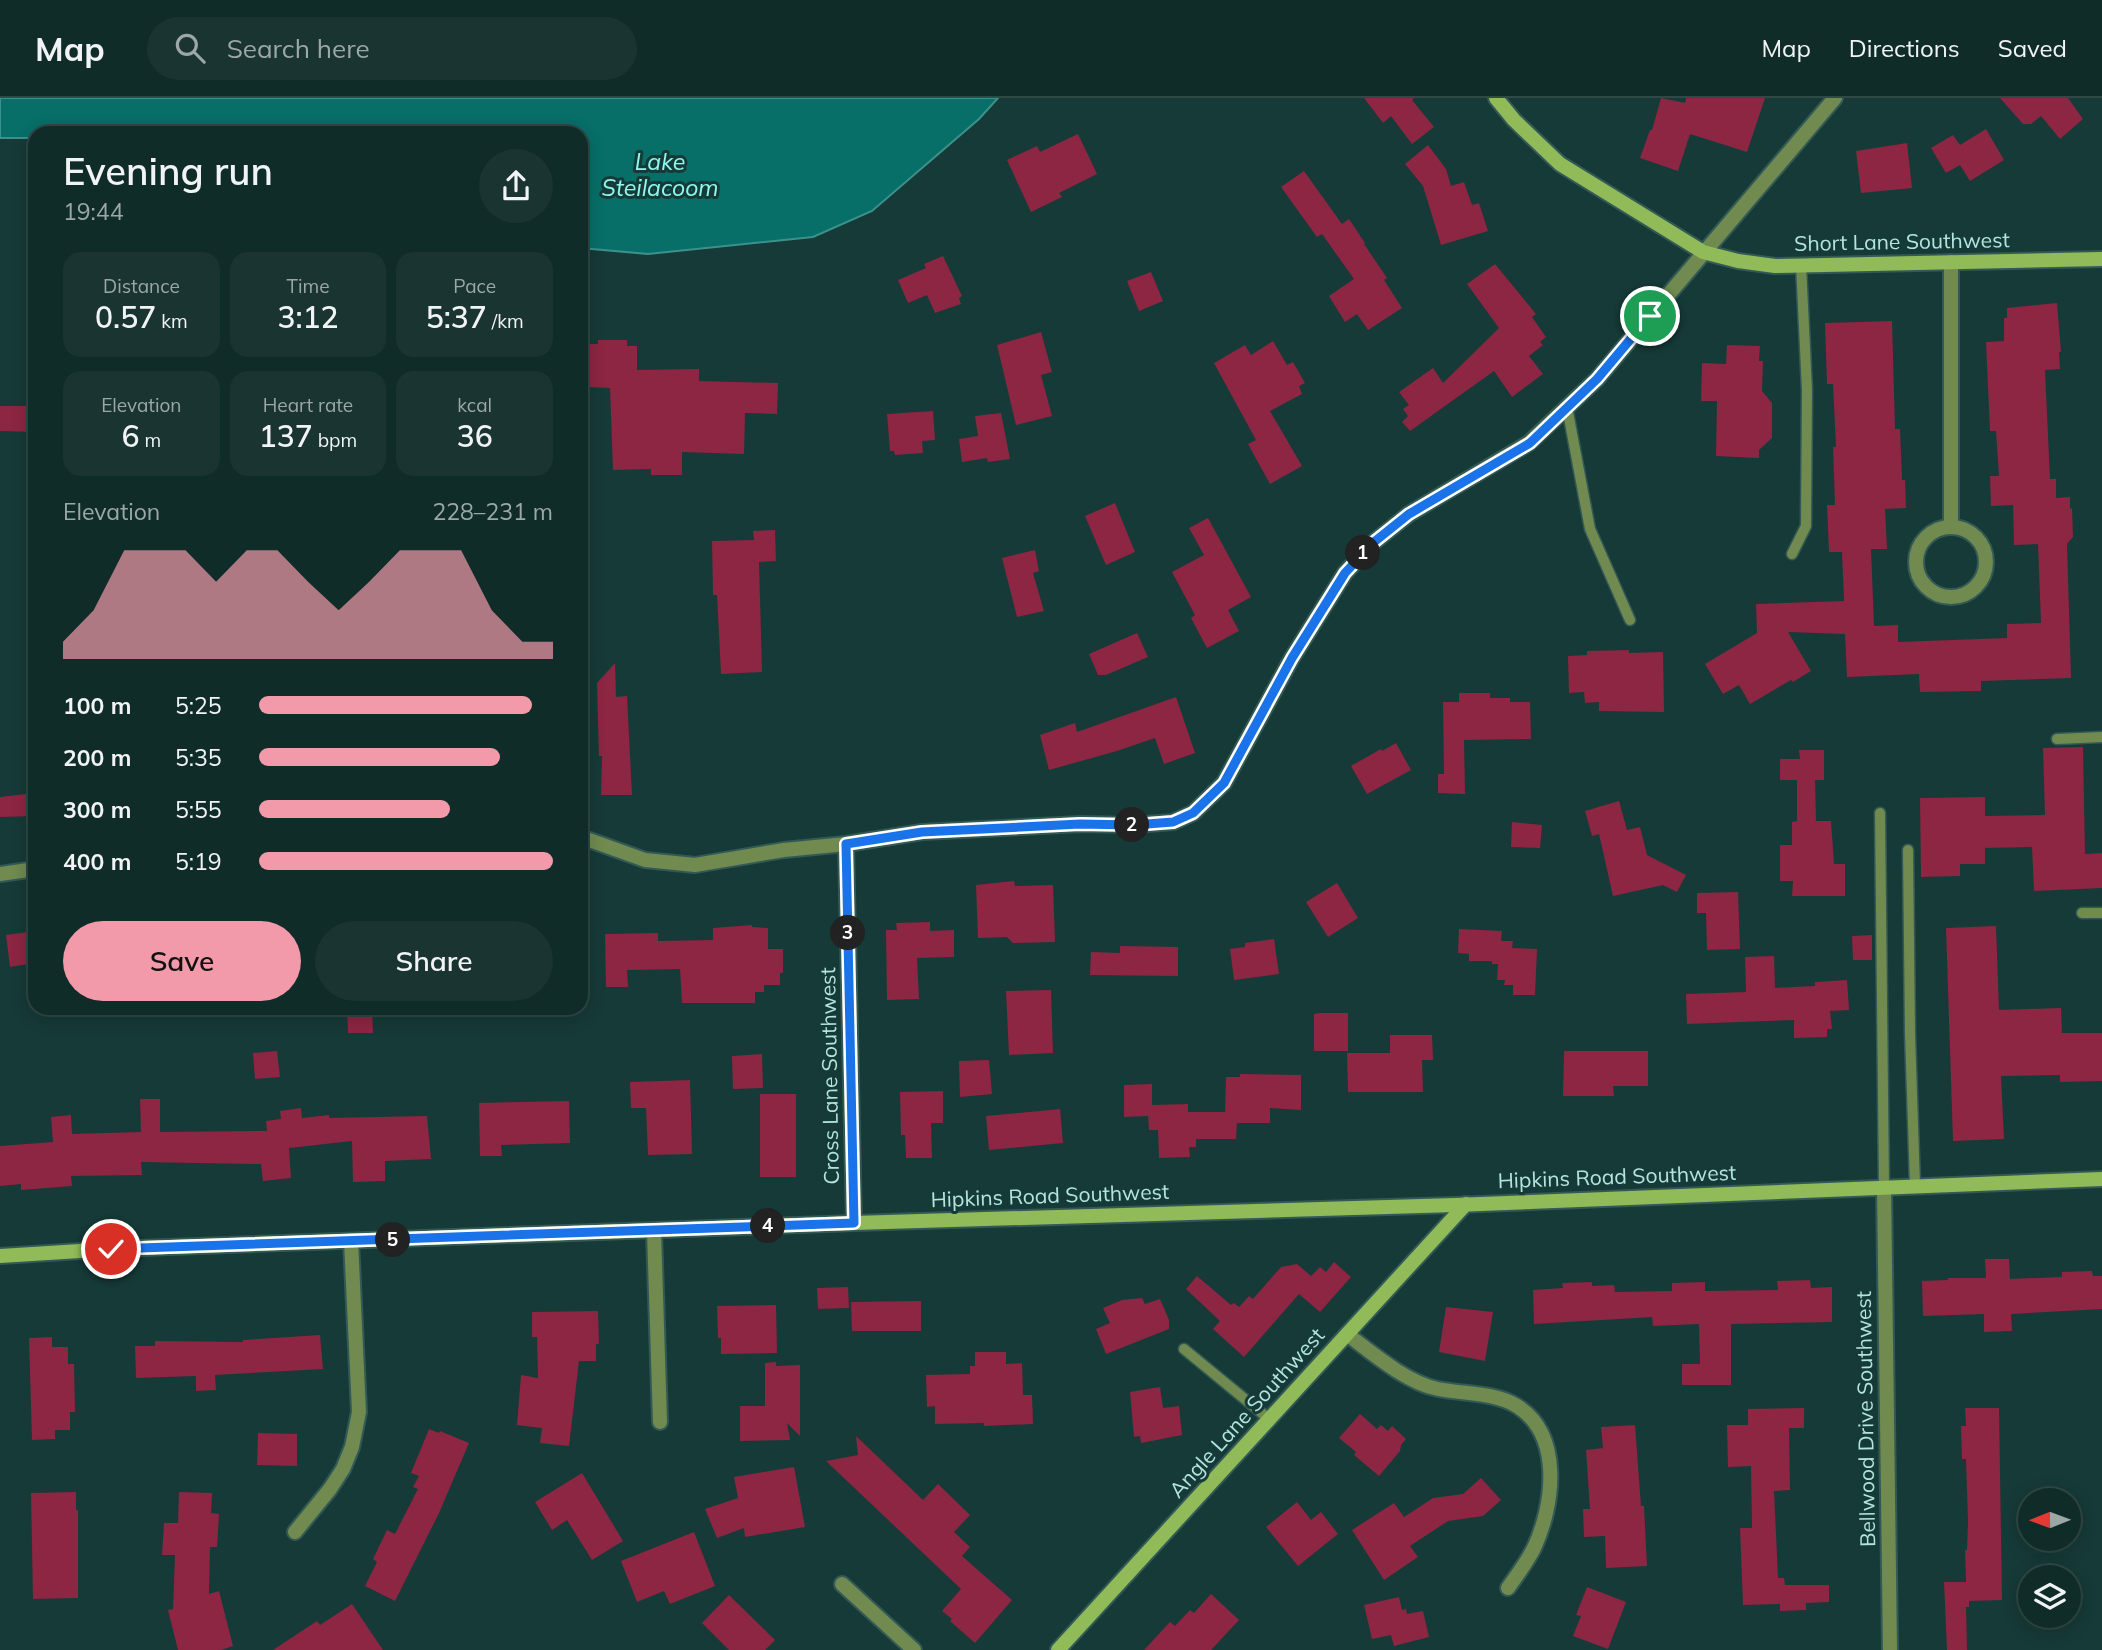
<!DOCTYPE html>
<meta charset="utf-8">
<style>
body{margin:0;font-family:Mulish,sans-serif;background:#193431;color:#f1f3f6;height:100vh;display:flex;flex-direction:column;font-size:26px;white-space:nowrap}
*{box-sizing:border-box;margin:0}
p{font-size:23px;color:#9ca7a8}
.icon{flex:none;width:38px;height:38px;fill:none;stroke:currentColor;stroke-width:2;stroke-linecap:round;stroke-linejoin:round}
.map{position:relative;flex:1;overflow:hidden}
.side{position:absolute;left:28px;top:28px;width:560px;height:889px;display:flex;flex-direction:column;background:#102c29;border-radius:21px;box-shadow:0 4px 18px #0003,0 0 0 2px #304846}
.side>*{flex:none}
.needle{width:46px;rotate:269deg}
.fabs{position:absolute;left:2018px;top:1390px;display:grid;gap:14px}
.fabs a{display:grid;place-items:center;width:63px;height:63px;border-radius:50%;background:#102c29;box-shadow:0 4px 18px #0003,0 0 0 2px #304846;font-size:35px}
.pin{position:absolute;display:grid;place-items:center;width:60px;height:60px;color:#fff;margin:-30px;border:4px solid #fff;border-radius:50%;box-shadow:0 2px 7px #0007}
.km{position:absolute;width:35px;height:35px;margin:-18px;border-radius:50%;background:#222;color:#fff;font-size:19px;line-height:35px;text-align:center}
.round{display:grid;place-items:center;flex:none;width:74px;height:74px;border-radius:37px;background:#193431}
.overview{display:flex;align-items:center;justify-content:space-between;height:119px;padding:0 35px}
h1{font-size:38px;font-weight:600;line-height:52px}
.stats{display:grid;grid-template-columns:repeat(3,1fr);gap:10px;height:119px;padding:7px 35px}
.stats div{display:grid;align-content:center;border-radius:18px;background:#193431;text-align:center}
.stats b{font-size:30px;font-weight:600}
.stats small{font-size:19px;font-weight:400}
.stats p{font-size:19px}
.chart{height:196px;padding:14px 35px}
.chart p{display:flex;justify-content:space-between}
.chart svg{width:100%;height:126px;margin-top:7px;fill:#f39aaa;opacity:.7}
.cta{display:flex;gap:14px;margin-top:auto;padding:14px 35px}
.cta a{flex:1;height:80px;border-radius:42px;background:#f39aaa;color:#111;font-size:28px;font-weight:600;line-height:80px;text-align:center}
.cta a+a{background:#193431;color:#f1f3f6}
ul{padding:0 35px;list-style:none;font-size:23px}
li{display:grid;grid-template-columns:112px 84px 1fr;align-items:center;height:52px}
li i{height:18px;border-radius:9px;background:#f39aaa}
header{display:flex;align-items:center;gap:42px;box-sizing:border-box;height:98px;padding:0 35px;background:#102c29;border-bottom:2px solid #304846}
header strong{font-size:33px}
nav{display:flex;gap:38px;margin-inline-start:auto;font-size:24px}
.search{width:490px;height:63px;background:#193431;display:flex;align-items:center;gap:18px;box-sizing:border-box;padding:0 24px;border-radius:38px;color:#9ca7a8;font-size:26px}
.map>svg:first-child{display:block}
</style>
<header>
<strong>Map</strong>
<div class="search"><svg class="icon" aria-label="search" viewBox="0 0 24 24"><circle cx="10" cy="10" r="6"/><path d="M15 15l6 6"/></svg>Search here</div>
<nav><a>Map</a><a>Directions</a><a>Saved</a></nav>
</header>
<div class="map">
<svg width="2102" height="1552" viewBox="0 0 2102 1552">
<rect width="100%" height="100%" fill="#163a37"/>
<polygon fill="#086e68" stroke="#3b928c" stroke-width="2" points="0,0 998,0 979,21 872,113 813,139 648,156 581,150 581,35 35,35 35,40 0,40"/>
<g fill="#8c2642">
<polygon points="1364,0 1414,0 1412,2 1434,29 1412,46 1391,18 1383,25"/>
<polygon points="1661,0 1685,5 1686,0 1765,0 1747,54 1690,36 1678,73 1640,60 1650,32 1652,32"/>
<polygon points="2000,0 2068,0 2083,21 2060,41 2041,18 2031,26 2023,26"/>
<polygon points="1986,31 2004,62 1970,83 1960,67 1946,75 1931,50 1953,37 1960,47"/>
<polygon points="1078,36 1097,76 1059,95 1062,99 1031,114 1007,62 1037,48 1040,54"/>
<polygon points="1907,45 1912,90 1861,95 1856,53"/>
<polygon points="1428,47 1446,71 1451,88 1464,84 1472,107 1479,105 1488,133 1441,147 1423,88 1405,66"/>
<polygon points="1304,73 1342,126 1349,121 1365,145 1364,146 1387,180 1384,182 1402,210 1368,232 1357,216 1345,224 1329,198 1354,181 1322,136 1317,139 1281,89"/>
<polygon points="943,158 962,198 959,200 961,206 935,215 927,197 908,205 898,182 926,170 924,166"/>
<polygon points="1495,166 1536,216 1532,219 1546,239 1540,244 1543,247 1529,258 1543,276 1512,299 1494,273 1410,333 1402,324 1408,318 1403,311 1409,307 1399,294 1433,270 1443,285 1499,230 1467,186"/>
<polygon points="1151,174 1163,203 1139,213 1127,183"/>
<polygon points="2057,205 2061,254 2059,254 2060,271 2045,272 2050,381 2056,381 2056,400 2070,399 2070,411 2072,410 2073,439 2067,446 2071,580 1981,583 1981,593 1920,594 1919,576 1847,579 1845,536 1788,534 1811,573 1793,584 1791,582 1750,606 1739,587 1723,596 1705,566 1757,535 1756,506 1844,503 1842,454 1829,454 1827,407 1835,407 1833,349 1836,349 1833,286 1827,286 1825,225 1892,223 1895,331 1900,331 1902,382 1905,382 1906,410 1885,411 1887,451 1871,451 1874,528 1898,527 1898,544 2007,540 2007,526 2041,525 2038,446 2014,447 2013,407 1991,408 1990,378 1999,378 1996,333 1990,333 1986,244 2004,243 2004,220 2007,220 2007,210"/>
<polygon points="1041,234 1052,274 1041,277 1052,318 1016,327 997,247"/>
<polygon points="598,242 627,242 627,248 637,248 637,272 699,271 699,283 778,285 777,316 745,315 744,356 682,354 682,377 651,377 651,371 613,372 610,290 587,289 588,246 598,246"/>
<polygon points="1273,243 1287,267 1293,264 1305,285 1299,288 1302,296 1270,313 1302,368 1270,386 1248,346 1256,342 1214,265 1245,247 1251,257"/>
<polygon points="1727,247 1760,248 1759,263 1763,263 1762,293 1772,305 1772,340 1759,352 1759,360 1716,358 1717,303 1701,303 1702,265 1726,266"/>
<polygon points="0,308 35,308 35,334 0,333"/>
<polygon points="933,313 935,342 922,343 923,355 895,357 894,353 890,353 887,316"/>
<polygon points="1001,315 1010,361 988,364 987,360 962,364 959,341 978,338 975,318"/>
<polygon points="1115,405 1135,454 1106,467 1085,418"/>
<polygon points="1208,420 1251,499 1228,512 1239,533 1207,550 1191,520 1195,517 1172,474 1204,457 1189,430"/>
<polygon points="775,432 776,463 759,464 762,574 721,576 717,497 713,497 712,443 754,442 753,433"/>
<polygon points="1035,452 1039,473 1033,475 1044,513 1017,519 1002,460"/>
<polygon points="1137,535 1148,559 1106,577 1098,577 1089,556"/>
<polygon points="1629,552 1629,555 1663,554 1664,614 1599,613 1599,604 1585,605 1584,594 1569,595 1568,558 1587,557 1587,553"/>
<polygon points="615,565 616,599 627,598 632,697 601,697 602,658 599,658 597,585"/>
<polygon points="1459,595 1490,595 1490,600 1510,600 1510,604 1530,604 1531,641 1464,642 1465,696 1438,695 1438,676 1444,676 1443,604 1459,604"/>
<polygon points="1176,599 1195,655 1164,666 1155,640 1117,653 1049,672 1040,637 1075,625 1077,634"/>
<polygon points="1396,645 1411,672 1367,696 1351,668 1381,651 1382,653"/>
<polygon points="2083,649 2085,756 2102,755 2102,790 2034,793 2032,749 1985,750 1985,766 1960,766 1960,778 1921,779 1920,700 1985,699 1985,718 2045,717 2043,650"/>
<polygon points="1799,652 1824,652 1824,682 1815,682 1816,723 1831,723 1834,766 1845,766 1845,798 1792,798 1793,783 1780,783 1780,747 1792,747 1792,724 1797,723 1797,682 1780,682 1780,661 1800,661"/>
<polygon points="35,695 35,718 0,719 0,699"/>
<polygon points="1619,703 1627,732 1640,729 1647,757 1686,777 1677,794 1663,787 1613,798 1599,736 1592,738 1585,713"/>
<polygon points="1512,724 1542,727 1540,750 1511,749"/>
<polygon points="1014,783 1015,788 1053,787 1055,844 1013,845 1007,839 978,840 976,787"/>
<polygon points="1337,785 1358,820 1328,839 1306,804"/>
<polygon points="1738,794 1740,851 1707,852 1706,815 1697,815 1697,795"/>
<polygon points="930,824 930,833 954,832 954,859 917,860 919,901 887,902 886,832 897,832 896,825"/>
<polygon points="752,827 752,829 768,830 768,851 783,851 783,875 780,875 780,887 764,887 764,894 755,894 755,905 682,905 680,871 627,872 628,889 606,889 605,836 658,835 658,843 713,842 713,830"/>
<polygon points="1996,828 1999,912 2061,910 2062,935 2102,935 2102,983 2060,984 2060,977 2001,978 2004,1041 1953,1043 1946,830"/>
<polygon points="1459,831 1502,833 1501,843 1513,843 1512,850 1537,851 1535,897 1513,897 1513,887 1504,887 1505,882 1497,882 1498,866 1492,866 1492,863 1469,863 1469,856 1458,855"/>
<polygon points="35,833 35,865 10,869 6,837"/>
<polygon points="1872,837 1872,862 1853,862 1852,838"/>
<polygon points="1274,841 1279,876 1234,882 1230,851 1245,849 1245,845"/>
<polygon points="1120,848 1178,849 1178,878 1090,877 1091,854 1120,855"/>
<polygon points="1774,858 1775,890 1815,888 1815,884 1847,882 1849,912 1830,913 1832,931 1827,931 1827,939 1794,940 1794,922 1687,926 1686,896 1746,894 1745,859"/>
<polygon points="1051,892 1053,955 1009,957 1006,893"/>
<polygon points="347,910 372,911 373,935 348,935"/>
<polygon points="1319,915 1348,915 1348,953 1314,953 1314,916"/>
<polygon points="1390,937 1432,937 1433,962 1422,962 1423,994 1348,994 1347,955 1390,955"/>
<polygon points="277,953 280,979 255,981 253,955"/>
<polygon points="1564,953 1648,953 1648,988 1613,988 1614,998 1563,998"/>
<polygon points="762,956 763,990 733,991 732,958"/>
<polygon points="989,962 992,996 960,999 959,963"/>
<polygon points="1240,976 1301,977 1301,1012 1270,1010 1270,1025 1237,1025 1236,1041 1196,1041 1196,1049 1189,1049 1190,1059 1159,1060 1158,1032 1149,1032 1148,1018 1124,1019 1124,987 1152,986 1152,1007 1188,1006 1188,1014 1225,1014 1226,979 1240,979"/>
<polygon points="690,982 692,1056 648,1057 646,1010 631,1010 630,984"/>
<polygon points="943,993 943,1025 931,1025 932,1060 906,1060 905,1037 901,1037 900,994"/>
<rect x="760" y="996" width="36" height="83"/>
<polygon points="140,1001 160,1001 160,1034 267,1033 266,1023 281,1021 280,1013 301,1010 302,1020 329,1017 329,1020 427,1018 431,1061 385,1063 385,1083 353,1084 352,1043 289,1050 291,1080 263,1083 261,1066 141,1064 142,1077 71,1078 72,1088 21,1092 21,1086 0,1088 0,1048 53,1044 51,1019 71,1017 72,1036 141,1034"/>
<polygon points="569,1003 570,1045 501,1047 502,1058 480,1058 479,1005"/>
<polygon points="1060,1011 1063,1045 989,1052 986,1018"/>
<polygon points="1985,1161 2009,1161 2010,1181 2062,1179 2062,1174 2092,1173 2093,1178 2102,1178 2102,1211 2011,1216 2012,1233 1984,1234 1984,1216 1923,1218 1922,1183 1948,1182 1948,1180 1986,1180"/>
<polygon points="1334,1164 1351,1179 1320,1214 1299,1196 1244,1259 1213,1231 1220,1223 1186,1191 1197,1178 1231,1207 1234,1205 1239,1209 1249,1198 1253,1201 1281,1169 1297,1166 1311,1178 1320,1169 1326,1174"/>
<polygon points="1810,1182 1811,1190 1832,1189 1832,1224 1731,1226 1731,1287 1682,1287 1682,1266 1700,1266 1699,1226 1653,1228 1652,1219 1534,1226 1533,1192 1563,1190 1562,1185 1592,1184 1592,1188 1614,1187 1615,1194 1672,1193 1672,1185 1705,1184 1705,1193 1778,1192 1777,1183"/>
<polygon points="848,1189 849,1210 818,1211 817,1190"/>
<polygon points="1142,1200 1145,1206 1160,1201 1169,1222 1169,1231 1106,1256 1096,1231 1110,1225 1103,1210 1122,1202"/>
<polygon points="921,1203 921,1233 852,1233 851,1204"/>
<polygon points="776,1207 777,1255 721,1256 721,1240 718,1240 717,1208"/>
<polygon points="1446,1209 1493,1214 1485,1263 1439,1254"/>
<polygon points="598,1213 599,1246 596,1246 596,1263 579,1263 569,1348 540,1345 542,1330 517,1327 521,1277 538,1280 537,1239 532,1239 532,1214"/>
<polygon points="320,1237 323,1271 215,1277 216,1292 196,1293 196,1278 136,1280 135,1248 155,1248 155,1243 243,1244 243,1242"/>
<polygon points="52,1239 52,1249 68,1249 68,1266 74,1266 75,1314 70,1314 70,1332 55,1332 55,1341 32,1342 29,1240"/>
<polygon points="975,1254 1006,1254 1006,1266 1022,1265 1023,1297 1032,1297 1033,1326 984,1328 984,1325 935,1326 935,1308 927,1309 926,1277 970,1276 970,1268 975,1268"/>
<polygon points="776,1264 776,1268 800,1267 800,1338 787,1325 790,1342 740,1343 740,1308 765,1308 765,1265"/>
<polygon points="1160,1289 1163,1310 1179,1308 1182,1337 1141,1345 1140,1338 1134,1339 1130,1294"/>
<polygon points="1804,1310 1804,1330 1789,1330 1790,1392 1774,1393 1778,1480 1784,1480 1785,1487 1829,1487 1829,1504 1806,1505 1806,1512 1780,1513 1780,1506 1743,1507 1740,1430 1752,1430 1751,1368 1728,1369 1727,1327 1748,1327 1748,1311"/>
<polygon points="1965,1310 1999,1310 2002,1502 1969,1503 1969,1509 1966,1509 1967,1552 1947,1552 1944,1484 1966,1484 1965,1452 1967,1452 1968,1424 1966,1361 1962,1361 1961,1328 1966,1328"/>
<polygon points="1360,1316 1377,1331 1381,1327 1388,1333 1392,1328 1406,1341 1401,1347 1400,1353 1379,1378 1354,1357 1356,1354 1339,1340"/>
<polygon points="1635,1327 1641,1408 1644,1408 1647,1468 1606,1470 1605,1438 1584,1439 1583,1411 1590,1411 1586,1352 1603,1350 1601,1329"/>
<polygon points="429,1331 439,1335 440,1333 469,1345 439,1415 395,1503 365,1488 377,1464 373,1461 387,1432 395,1436 418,1391 413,1389 419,1378 411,1375"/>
<polygon points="258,1335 297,1336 297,1368 257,1367"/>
<polygon points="856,1338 923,1402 938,1386 970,1417 954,1434 970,1449 962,1458 1012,1502 975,1545 950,1523 952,1521 942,1513 961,1491 826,1363 858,1357"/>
<polygon points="794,1369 805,1429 745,1439 744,1430 717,1440 705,1411 738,1400 734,1379"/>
<polygon points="582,1375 623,1443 592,1462 567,1422 552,1432 535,1404"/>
<polygon points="1481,1380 1501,1402 1483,1418 1448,1423 1410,1448 1418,1459 1384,1482 1352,1432 1394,1405 1404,1419 1433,1400 1463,1396"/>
<polygon points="76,1394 76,1412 78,1412 78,1500 33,1501 31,1395"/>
<polygon points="179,1394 212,1395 211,1415 219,1416 217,1449 210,1449 209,1496 219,1493 233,1548 221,1552 178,1552 168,1512 173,1511 175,1457 162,1457 164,1425 178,1425"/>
<polygon points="1297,1404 1311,1422 1321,1414 1338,1436 1298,1468 1266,1429"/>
<polygon points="694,1434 715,1488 670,1506 664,1493 637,1504 621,1463"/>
<polygon points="1587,1489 1626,1504 1608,1551 1573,1538 1581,1518 1576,1517"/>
<polygon points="1211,1496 1239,1522 1211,1552 1144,1552 1170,1524 1175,1528 1190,1512 1194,1515"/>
<polygon points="729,1497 775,1542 765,1552 729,1552 702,1525"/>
<polygon points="1399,1499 1402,1512 1406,1511 1407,1516 1423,1513 1429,1539 1394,1548 1391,1537 1372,1541 1364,1507"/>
<polygon points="352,1506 383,1552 273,1552 317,1523 320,1527"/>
</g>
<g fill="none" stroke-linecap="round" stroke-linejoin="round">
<defs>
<g id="lane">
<polyline points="1567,309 1590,431 1630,522"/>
<polyline points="1792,456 1806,428 1807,292 1801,167"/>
<polyline points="2057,641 2102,639"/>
<polyline points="1880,715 1884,1089"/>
<polyline points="1908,752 1910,936 1915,1087"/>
<polyline points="2082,815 2102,815"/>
<polyline points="1184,1251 1269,1321"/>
</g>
<g id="street">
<polyline points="1951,164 1951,429"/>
<circle cx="1951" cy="464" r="35"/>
<polyline points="581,739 645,762 695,767 784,752 846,746 922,734 1080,726 1134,727 1173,724 1193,715 1224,685 1292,560 1345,475 1374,444 1409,416 1529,345 1597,281 1835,0"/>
<polyline points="846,746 854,1125"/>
<polyline points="0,776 35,771"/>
<polyline points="1884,1089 1890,1552"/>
<polyline points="654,1133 660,1324"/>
<path d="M1347,1236C1372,1255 1407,1285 1438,1291C1462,1296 1495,1294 1517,1308C1563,1337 1554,1407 1534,1450C1527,1464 1517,1477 1508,1490"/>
<polyline points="295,1434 330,1391 343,1371 352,1349 359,1314 351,1143"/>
<polyline points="842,1486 914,1552"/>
</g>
<g id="secondary">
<polyline points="1496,0 1514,22 1560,66 1703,154 1738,163 1775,168 2102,161"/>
<polyline points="0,1158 112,1151 854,1125 1455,1107 2102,1081"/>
<polyline points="1058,1552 1466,1106"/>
</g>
</defs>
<use href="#lane" stroke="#325955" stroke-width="13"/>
<use href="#street" stroke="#325955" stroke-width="18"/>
<use href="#secondary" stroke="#325955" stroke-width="18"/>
<use href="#lane" stroke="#708a4f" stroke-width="10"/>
<use href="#street" stroke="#708a4f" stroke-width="14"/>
<use href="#secondary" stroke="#91ba59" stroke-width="14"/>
</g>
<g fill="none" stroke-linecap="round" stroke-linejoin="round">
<defs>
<polyline id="route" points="111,1151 854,1125 846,746 922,734 1080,726 1134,727 1173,724 1193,715 1224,685 1292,560 1345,475 1374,444 1409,416 1530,345 1597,281 1650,218"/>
</defs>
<use href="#route" stroke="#fff" stroke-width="14"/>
<use href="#route" stroke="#1a73e8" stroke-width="9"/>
</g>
<g text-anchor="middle" stroke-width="6" stroke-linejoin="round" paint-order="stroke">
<g font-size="21" fill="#b3e5df" stroke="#163a37">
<text transform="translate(1902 144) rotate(-1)" y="7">Short Lane Southwest</text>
<text transform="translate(830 978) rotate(-91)" y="7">Cross Lane Southwest</text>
<text transform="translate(1617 1079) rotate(-2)" y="7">Hipkins Road Southwest</text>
<text transform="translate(1050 1098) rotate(-2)" y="7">Hipkins Road Southwest</text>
<text transform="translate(1247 1315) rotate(-48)" y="7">Angle Lane Southwest</text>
<text transform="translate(1866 1321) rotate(-91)" y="7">Bellwood Drive Southwest</text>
</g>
<g font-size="23" font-style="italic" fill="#8ef9f0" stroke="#163a37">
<text x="660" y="72">Lake<tspan x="660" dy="26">Steilacoom</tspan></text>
</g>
</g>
</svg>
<div class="fabs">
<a><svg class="needle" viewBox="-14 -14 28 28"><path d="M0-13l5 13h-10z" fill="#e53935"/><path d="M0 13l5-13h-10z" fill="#9ca7a8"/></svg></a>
<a><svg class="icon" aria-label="layers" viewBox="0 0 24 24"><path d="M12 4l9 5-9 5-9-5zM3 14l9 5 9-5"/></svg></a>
</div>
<div class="pin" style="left:1650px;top:218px;background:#1e9e55"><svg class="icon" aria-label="arrive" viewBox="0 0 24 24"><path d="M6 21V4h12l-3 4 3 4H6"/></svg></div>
<div class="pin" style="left:111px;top:1151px;background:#d93025"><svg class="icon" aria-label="check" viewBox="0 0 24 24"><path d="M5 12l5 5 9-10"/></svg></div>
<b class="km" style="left:1363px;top:455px">1</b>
<b class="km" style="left:1132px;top:727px">2</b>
<b class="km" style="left:848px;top:835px">3</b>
<b class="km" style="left:768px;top:1128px">4</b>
<b class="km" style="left:393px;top:1142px">5</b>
<section class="side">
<div class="overview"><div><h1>Evening run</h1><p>19:44</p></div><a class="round"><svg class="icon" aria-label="share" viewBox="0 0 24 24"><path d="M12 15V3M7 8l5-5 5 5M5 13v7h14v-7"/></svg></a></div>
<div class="stats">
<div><p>Distance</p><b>0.57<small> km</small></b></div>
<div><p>Time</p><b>3:12</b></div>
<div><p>Pace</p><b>5:37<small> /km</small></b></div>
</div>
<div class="stats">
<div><p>Elevation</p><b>6<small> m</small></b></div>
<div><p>Heart rate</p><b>137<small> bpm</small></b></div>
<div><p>kcal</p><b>36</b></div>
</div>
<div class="chart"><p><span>Elevation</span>228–231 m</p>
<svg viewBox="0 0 160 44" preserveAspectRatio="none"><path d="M0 44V38L10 27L20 6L30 6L40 6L50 17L60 6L70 6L80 17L90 27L100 17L110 6L120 6L130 6L140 27L150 38L160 38V44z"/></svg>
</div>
<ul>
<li><b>100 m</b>5:25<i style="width:93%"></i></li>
<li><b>200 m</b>5:35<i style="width:82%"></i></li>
<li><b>300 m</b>5:55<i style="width:65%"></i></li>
<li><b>400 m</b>5:19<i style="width:100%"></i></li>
</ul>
<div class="cta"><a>Save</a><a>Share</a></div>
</section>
</div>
